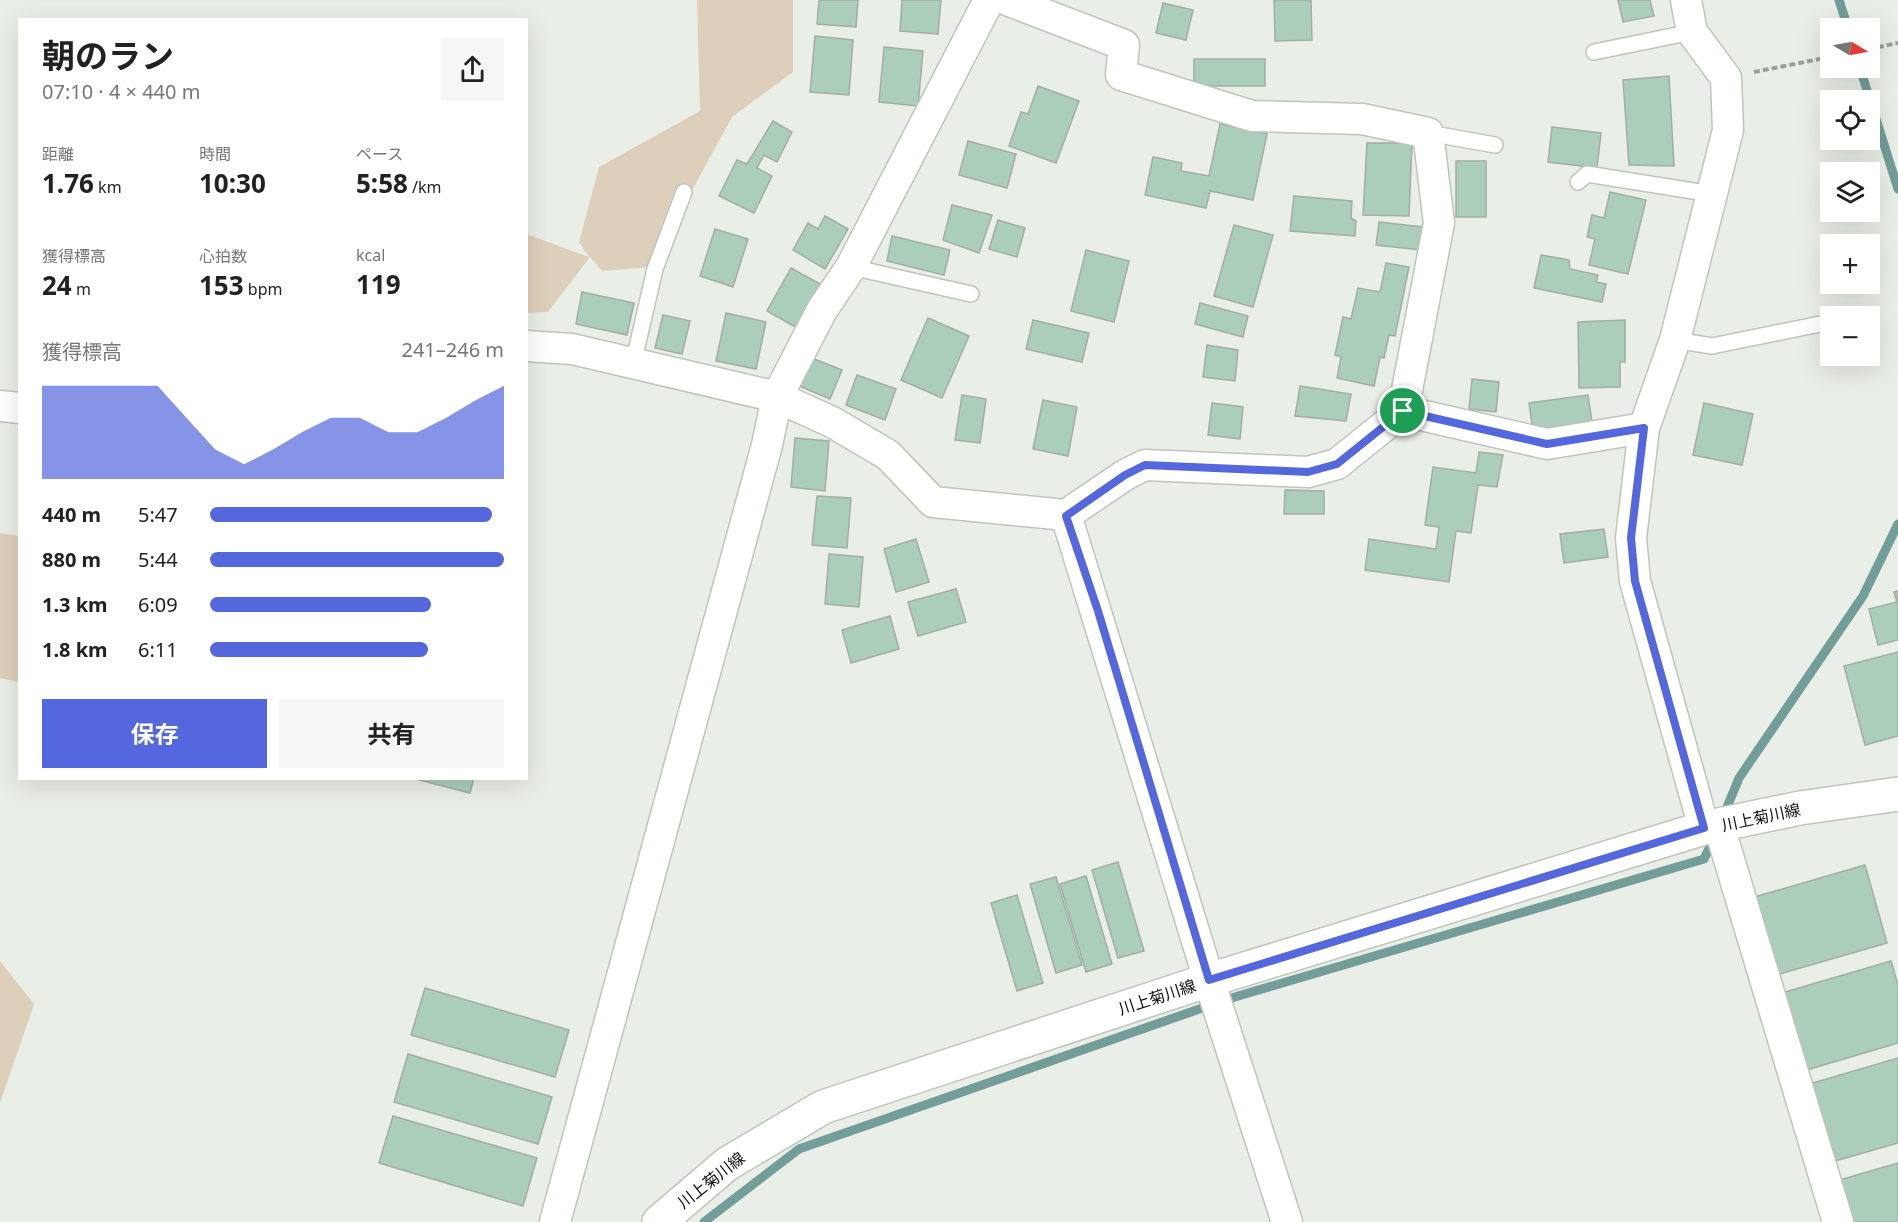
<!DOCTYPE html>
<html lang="ja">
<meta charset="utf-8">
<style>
body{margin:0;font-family:"Noto Sans","Noto Sans JP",sans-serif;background:#f6f6f6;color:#222;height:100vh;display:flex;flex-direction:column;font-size:22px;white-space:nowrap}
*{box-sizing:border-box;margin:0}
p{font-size:20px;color:#767676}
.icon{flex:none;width:33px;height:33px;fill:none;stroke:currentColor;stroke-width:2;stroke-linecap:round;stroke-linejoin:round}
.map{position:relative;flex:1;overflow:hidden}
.side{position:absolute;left:18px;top:18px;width:510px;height:762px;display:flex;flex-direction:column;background:#fff;border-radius:0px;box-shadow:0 6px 24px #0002}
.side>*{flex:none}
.needle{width:39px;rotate:100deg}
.fabs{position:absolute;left:1820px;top:18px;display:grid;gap:12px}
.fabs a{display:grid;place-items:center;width:60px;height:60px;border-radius:0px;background:#fff;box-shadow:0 6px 24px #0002;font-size:30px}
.pin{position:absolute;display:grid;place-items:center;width:51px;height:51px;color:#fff;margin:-26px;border:3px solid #fff;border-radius:50%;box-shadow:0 2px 6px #0007}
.round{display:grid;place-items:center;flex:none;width:63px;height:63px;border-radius:0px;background:#f6f6f6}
.overview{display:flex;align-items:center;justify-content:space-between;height:102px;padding:0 24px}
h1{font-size:33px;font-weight:700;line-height:45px}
.metrics{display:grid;grid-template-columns:repeat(3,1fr);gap:9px;height:102px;padding:6px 24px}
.metrics div{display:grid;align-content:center}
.metrics b{font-size:26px;font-weight:700}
.metrics small{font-size:16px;font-weight:400}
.metrics p{font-size:16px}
.chart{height:168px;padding:12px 24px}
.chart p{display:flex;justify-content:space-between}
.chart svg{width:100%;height:108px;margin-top:6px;fill:#5467dd;opacity:.7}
.action{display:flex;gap:12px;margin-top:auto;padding:12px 24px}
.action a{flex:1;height:69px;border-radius:0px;background:#5467dd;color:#fff;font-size:24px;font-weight:700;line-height:69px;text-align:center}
.action a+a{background:#f6f6f6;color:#222}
ul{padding:0 24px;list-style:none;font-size:20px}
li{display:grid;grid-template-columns:96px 72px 1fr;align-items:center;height:45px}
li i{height:15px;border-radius:8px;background:#5467dd}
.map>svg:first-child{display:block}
</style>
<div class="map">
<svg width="1898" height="1222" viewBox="0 0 1898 1222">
<rect width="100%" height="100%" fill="#e9eee6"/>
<g fill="#decfba">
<polygon points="697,0 793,0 793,72 732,117 650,267 602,271 590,257 548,312 527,313 526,234 589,257 579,242 599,167 700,111"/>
<polygon points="0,533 19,536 19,682 0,678"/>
<polygon points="0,961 34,1004 0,1103"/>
</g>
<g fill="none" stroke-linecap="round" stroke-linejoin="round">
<g stroke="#739d99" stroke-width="9">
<polyline points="1839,0 1848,28"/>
<polyline points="1860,68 1898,189"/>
<polyline points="1723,817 1739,778 1863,596 1898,524"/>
<polyline points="704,1222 799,1149 1228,999 1704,859 1714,838"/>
</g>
</g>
<g fill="#abceba" stroke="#a3aca7" stroke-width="1.5">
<polygon points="819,0 858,0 856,27 817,24"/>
<polygon points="902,0 941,0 938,34 900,31"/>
<polygon points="1274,0 1311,0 1312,40 1275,41"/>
<polygon points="1618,0 1650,0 1654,16 1623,22"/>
<polygon points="1163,3 1193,10 1186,40 1156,33"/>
<polygon points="815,36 853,40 849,95 810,92"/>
<polygon points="884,47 923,51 918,106 879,102"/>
<rect x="1194" y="59" width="71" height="27"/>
<polygon points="1669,76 1674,166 1629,165 1623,80"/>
<polygon points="1038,86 1079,101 1056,163 1009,146 1021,112 1028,114"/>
<polygon points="773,121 792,132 777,162 764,155 757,168 772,176 754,213 719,196 737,160 747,164"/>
<polygon points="1220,124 1267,134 1253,200 1210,191 1206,208 1145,195 1153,157 1182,163 1181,171 1209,176"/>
<polygon points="1552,127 1601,133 1597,168 1548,162"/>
<polygon points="968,141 1016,154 1007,188 959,175"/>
<polygon points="1367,143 1412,143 1409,216 1363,215"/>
<rect x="1456" y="161" width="30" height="56"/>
<polygon points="1610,192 1646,200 1628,274 1589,265 1595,239 1587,237 1592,215 1604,218"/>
<polygon points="1294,196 1352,201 1351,218 1356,221 1355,236 1290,231"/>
<polygon points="952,205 992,215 979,253 943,240"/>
<polygon points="825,216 848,229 825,269 793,250 808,223 818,229"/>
<polygon points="998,220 1025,228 1017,257 989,249"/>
<polygon points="1379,222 1423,227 1421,250 1376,245"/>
<polygon points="1234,225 1273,235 1253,307 1214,296"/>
<polygon points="715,229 748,239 733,287 700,276"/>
<polygon points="892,236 950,250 944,275 887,261"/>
<polygon points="1086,250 1129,261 1114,322 1071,311"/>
<polygon points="1541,255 1569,260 1570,269 1598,275 1596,282 1606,284 1602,302 1534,288"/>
<polygon points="1386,263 1409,267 1395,336 1389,335 1384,358 1380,357 1374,386 1337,378 1341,357 1335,355 1343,317 1351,319 1358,288 1380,292"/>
<polygon points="791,268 822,285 797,328 767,311"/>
<polygon points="582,292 634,303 627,335 576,324"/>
<polygon points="1200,303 1248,316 1243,337 1195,324"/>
<polygon points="726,313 766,322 756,369 716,361"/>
<polygon points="663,315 690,321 682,354 655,348"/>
<polygon points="928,318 969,336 942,398 901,380"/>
<polygon points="1033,320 1089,333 1082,362 1026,349"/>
<polygon points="1625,320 1625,362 1620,362 1620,387 1579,388 1578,322"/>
<polygon points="1207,345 1238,350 1235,381 1203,377"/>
<polygon points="809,357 842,370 830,399 797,385"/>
<polygon points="857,375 896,389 885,420 846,405"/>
<polygon points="1472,379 1499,382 1496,412 1469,409"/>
<polygon points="1300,386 1351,394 1346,421 1295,416"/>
<polygon points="962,395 986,399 980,443 955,440"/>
<polygon points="1588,395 1592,422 1533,431 1529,403"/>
<polygon points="1043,400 1077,407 1068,456 1033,449"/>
<polygon points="1212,403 1243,407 1240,439 1208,435"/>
<polygon points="1704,403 1753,414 1742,465 1693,455"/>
<polygon points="795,438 829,441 825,491 791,487"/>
<polygon points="1479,452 1503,455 1497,487 1478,485 1471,533 1456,531 1449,582 1365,570 1369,539 1436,549 1439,527 1425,525 1433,467 1476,473"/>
<polygon points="1285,490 1324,491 1324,514 1284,514"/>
<polygon points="817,496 851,498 847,548 812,545"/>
<polygon points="1604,529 1608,557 1564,563 1560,534"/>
<polygon points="916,539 929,582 896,592 884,549"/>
<polygon points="829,554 863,557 859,607 825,604"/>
<polygon points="956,589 966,622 918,636 908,602"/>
<polygon points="1898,591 1898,640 1878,645 1869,609 1897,602 1894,592"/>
<polygon points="890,616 899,649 851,663 842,630"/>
<polygon points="1898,652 1898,736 1865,745 1844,666"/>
<polygon points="412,778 474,778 470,793"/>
<polygon points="1118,862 1144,951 1118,958 1092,870"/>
<polygon points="1865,865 1887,943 1773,976 1751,898"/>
<polygon points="1086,876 1112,964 1086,972 1060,884"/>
<polygon points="1056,877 1082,965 1056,973 1030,884"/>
<polygon points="1017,895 1043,983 1017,991 991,903"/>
<polygon points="1891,961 1898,985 1898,1043 1800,1072 1778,994"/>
<polygon points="425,988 569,1030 555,1077 411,1035"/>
<polygon points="408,1054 552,1097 538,1144 394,1102"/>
<polygon points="1898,1058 1898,1143 1828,1163 1806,1085"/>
<polygon points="393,1116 537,1158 523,1206 379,1163"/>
<polygon points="1898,1163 1898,1222 1848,1222 1836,1181"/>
</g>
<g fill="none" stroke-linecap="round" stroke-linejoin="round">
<defs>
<g id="lane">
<polyline points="1594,52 1692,32"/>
<polyline points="1428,133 1495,145"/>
<polyline points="1578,182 1587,174 1712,194"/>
<polyline points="851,267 971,294"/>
<polyline points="1675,340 1712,346 1830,322"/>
<polyline points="633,364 655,269 684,192"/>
</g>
<g id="street">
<polyline points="1686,0 1692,32 1726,78 1728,130 1675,340 1644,428 1631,538 1635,581 1704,828"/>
<polyline points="526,346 572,349 777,397 832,422 888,455 933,502 1066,515 1125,475 1145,465 1308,472 1337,464 1403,411 1439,223 1428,133 1362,119 1252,116 1121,75 1124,45 1007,0"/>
<polyline points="0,406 20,408"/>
<polyline points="1403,411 1547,444 1644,428"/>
<polyline points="1066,515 1209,980 1287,1222"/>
<polyline points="1719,826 1838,1222"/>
<polyline points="555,1222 767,445 777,397 822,310 851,267 989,0"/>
</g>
<polyline id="secondary" points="659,1222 727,1164 823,1107 1209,980 1704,828 1800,808 1898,794"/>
</defs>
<use href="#lane" stroke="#bfc4bc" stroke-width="18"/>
<use href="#street" stroke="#bfc4bc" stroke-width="33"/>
<use href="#secondary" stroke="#bfc4bc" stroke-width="36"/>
<g stroke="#9b9f99" stroke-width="4" stroke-dasharray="6 3" stroke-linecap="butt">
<polyline points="1869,49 1898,43"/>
<polyline points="1754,72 1830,57"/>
</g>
<use href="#lane" stroke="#fff" stroke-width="15"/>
<use href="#street" stroke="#fff" stroke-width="30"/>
<use href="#secondary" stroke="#fff" stroke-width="33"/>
</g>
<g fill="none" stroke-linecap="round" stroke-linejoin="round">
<defs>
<polygon id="route" points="1403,411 1547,444 1644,428 1631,538 1635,581 1704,828 1209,980 1098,611 1066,516 1125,475 1145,465 1308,472 1337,464"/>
</defs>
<use href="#route" stroke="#fff" stroke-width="12"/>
<use href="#route" stroke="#5467dd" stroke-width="8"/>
</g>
<g text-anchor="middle" stroke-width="4.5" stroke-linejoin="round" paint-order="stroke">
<g font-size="16" fill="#0d0e0b" stroke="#fff">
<text transform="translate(1761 817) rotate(-12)" y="6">川上菊川線</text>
<text transform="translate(1157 997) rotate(-18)" y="6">川上菊川線</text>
<text transform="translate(711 1180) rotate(-38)" y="6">川上菊川線</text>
</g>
</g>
</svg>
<div class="fabs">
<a><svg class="needle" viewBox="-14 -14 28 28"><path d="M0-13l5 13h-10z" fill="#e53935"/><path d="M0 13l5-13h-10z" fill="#767676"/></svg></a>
<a><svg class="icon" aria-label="locate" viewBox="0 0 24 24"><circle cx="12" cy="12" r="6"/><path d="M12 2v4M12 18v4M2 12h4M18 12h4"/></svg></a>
<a><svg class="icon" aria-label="layers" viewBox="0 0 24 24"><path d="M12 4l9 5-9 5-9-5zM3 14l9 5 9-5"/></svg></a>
<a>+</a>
<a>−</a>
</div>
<div class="pin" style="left:1403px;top:411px;background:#1e9e55"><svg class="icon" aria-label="arrive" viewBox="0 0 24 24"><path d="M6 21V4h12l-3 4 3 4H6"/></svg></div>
<section class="side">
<div class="overview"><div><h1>朝のラン</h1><p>07:10 · 4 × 440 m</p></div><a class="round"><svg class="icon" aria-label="share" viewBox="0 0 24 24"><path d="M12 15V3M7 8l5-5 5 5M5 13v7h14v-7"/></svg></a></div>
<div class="metrics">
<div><p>距離</p><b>1.76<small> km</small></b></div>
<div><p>時間</p><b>10:30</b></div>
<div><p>ペース</p><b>5:58<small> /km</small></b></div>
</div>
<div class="metrics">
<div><p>獲得標高</p><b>24<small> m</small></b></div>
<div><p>心拍数</p><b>153<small> bpm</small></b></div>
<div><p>kcal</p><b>119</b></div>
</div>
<div class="chart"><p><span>獲得標高</span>241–246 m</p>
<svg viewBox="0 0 160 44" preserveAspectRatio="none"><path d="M0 44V6L10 6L20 6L30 6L40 6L50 19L60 32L70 38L80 32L90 25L100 19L110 19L120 25L130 25L140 19L150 12L160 6V44z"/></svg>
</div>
<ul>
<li><b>440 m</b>5:47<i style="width:96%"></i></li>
<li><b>880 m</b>5:44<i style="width:100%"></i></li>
<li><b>1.3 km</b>6:09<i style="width:75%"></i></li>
<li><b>1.8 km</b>6:11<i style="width:74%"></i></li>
</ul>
<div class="action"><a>保存</a><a>共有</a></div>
</section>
</div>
